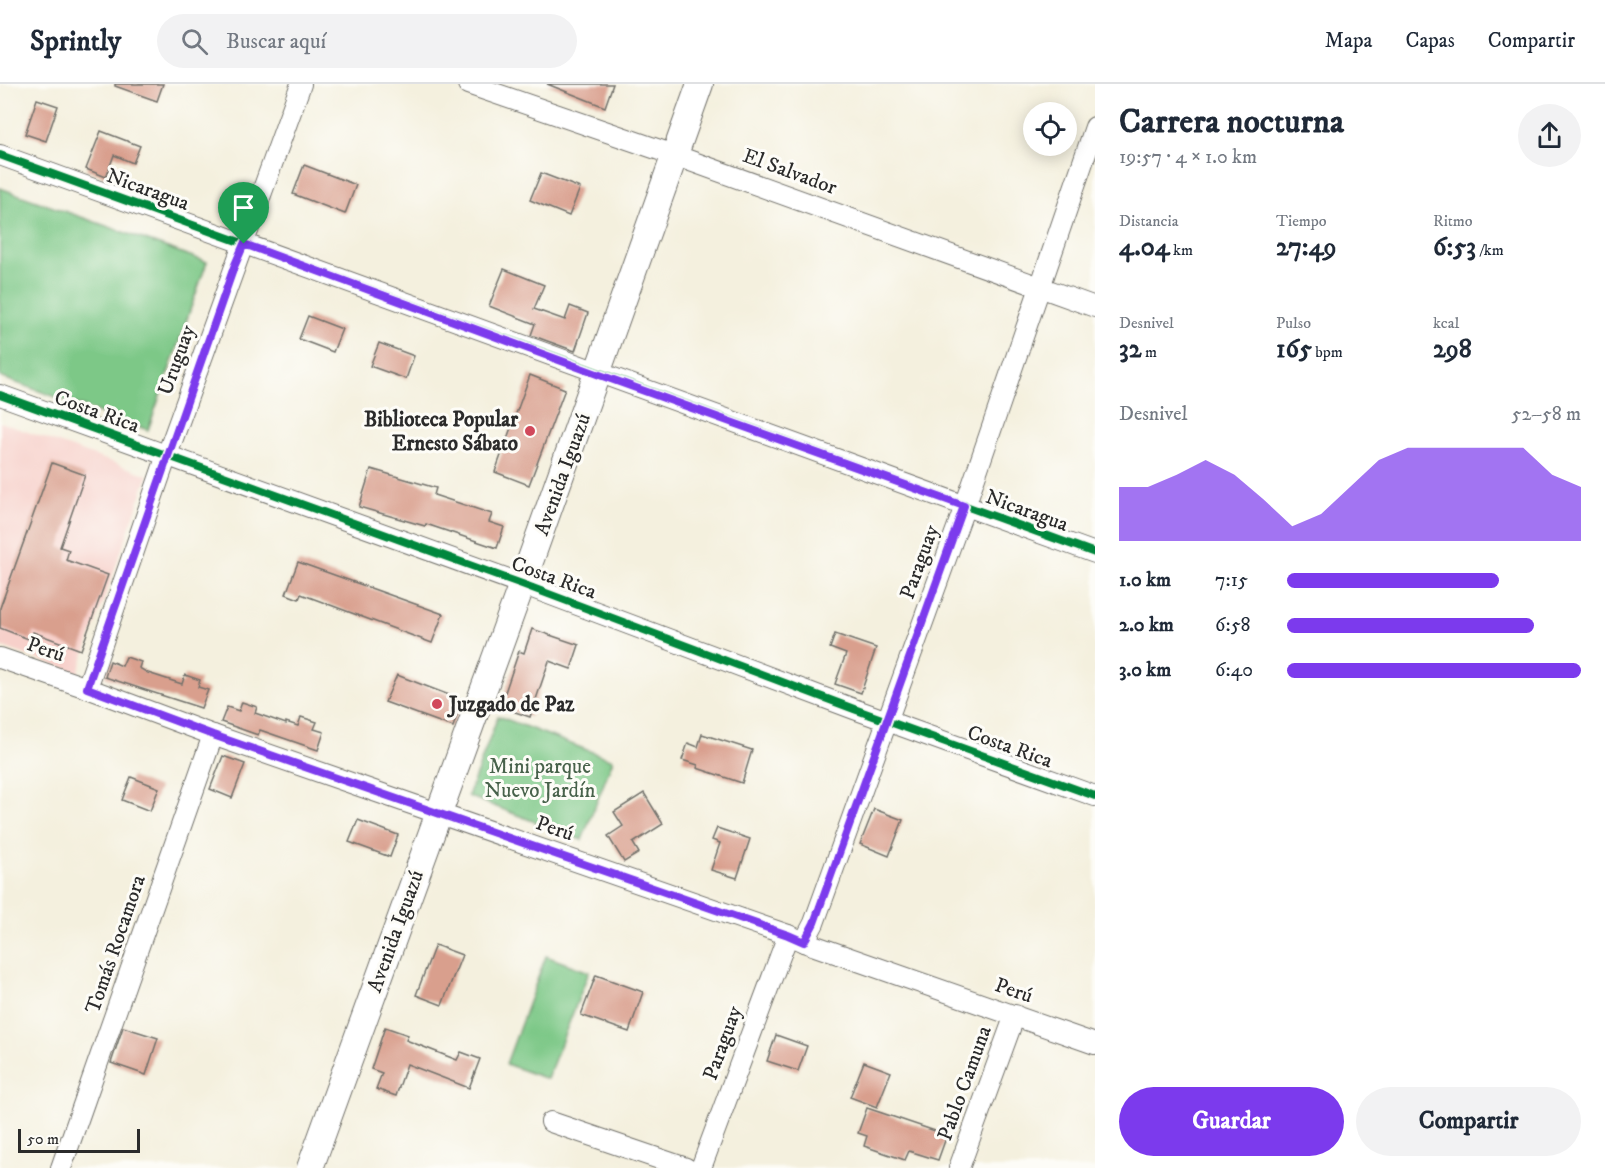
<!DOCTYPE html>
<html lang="es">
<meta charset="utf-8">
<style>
body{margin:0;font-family:"IM FELL DW Pica",serif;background:#f2f2f3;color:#1f2937;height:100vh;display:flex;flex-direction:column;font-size:22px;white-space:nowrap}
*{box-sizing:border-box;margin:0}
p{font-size:20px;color:#747a83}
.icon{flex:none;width:33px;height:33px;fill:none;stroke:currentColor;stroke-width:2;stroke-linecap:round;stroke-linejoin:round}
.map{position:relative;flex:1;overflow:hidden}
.side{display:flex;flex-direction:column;background:#fff;width:510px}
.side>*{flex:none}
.buttons{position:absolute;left:1023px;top:18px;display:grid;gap:12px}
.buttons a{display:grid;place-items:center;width:54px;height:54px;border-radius:50%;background:#fff;box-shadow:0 3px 15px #0003;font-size:30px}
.scale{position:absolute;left:18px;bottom:15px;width:122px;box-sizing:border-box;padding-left:6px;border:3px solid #2b2b2b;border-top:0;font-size:16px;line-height:21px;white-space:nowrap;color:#2b2b2b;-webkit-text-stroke:4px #fdfcf7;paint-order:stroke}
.pin{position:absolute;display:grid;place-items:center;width:51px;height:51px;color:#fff;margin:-62px -26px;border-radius:50% 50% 50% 0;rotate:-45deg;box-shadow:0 0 6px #0007}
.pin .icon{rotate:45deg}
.round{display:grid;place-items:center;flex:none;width:63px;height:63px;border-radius:32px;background:#f2f2f3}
.headline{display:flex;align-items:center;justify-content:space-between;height:102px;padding:0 24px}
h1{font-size:33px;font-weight:800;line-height:45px}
.stats{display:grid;grid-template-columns:repeat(3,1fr);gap:9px;height:102px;padding:6px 24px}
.stats div{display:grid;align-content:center}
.stats b{font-size:26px;font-weight:800}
.stats small{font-size:16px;font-weight:400}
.stats p{font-size:16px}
.chart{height:168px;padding:12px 24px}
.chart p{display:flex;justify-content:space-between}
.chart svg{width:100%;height:108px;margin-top:6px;fill:#7c3aed;opacity:.7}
.button{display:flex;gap:12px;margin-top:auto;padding:12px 24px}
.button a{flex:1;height:69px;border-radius:36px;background:#7c3aed;color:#fff;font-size:24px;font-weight:800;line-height:69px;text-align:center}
.button a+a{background:#f2f2f3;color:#1f2937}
ul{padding:0 24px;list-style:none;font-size:20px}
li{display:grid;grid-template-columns:96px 72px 1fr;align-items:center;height:45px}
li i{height:15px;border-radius:8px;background:#7c3aed}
header{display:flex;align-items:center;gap:36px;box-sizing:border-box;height:84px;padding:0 30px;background:#fff;border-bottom:2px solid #e0e1e3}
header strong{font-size:28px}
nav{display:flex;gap:33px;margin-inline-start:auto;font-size:21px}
.search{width:420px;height:54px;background:#f2f2f3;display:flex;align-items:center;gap:15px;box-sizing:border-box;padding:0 21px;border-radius:33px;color:#747a83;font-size:22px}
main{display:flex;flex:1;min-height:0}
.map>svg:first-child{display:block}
</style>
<header>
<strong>Sprintly</strong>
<div class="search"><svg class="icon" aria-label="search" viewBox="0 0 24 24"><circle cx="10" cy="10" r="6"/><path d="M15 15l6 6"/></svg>Buscar aquí</div>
<nav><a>Mapa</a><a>Capas</a><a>Compartir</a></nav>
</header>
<main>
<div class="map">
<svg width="1095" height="1084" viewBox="0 0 1095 1084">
<rect width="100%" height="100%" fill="#fdfcf7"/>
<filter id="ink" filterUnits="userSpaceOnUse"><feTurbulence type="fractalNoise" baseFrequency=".0167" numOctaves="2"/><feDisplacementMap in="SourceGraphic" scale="12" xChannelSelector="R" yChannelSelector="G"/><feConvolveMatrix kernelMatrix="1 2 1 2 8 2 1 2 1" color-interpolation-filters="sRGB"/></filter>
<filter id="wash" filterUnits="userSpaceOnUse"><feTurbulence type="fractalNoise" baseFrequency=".008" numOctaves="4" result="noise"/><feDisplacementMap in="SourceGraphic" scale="24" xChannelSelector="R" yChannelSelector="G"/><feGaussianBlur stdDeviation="1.35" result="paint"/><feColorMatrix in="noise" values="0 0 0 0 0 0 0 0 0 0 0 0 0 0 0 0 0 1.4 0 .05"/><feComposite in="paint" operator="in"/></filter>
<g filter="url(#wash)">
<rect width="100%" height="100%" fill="#f4f0de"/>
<polygon fill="#f7d0ca" points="0,338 148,391 78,589 0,562"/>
<g fill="#7dc887" stroke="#547a59" stroke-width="1.5">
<polygon points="0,104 207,178 148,346 0,293"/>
<polygon points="498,632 613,676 582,756 468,712"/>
<polygon points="546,872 589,888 547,995 506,980"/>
</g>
<g id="blocks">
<g fill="#d99f8d">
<polygon points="115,0 163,0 157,17 115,2"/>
<polygon points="547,0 613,0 605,23"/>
<polygon points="37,15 58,22 46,57 25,50"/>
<polygon points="101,47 140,62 133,79 114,71 106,93 86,85"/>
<polygon points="304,81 356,101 345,130 293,110"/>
<polygon points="541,89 580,104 569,132 530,116"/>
<polygon points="504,185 544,201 534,225 565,236 570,222 588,229 575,267 531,251 535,240 489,222"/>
<polygon points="308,232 342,245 333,268 299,255"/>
<polygon points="379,259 414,272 406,295 370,282"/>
<polygon points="530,291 565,305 529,401 495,388"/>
<polygon points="52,379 85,391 60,463 69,466 66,476 108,491 81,566 33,548 31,556 0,544 0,524"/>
<polygon points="371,385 436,404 434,411 492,430 489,438 504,443 497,464 426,440 425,442 359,423"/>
<polygon points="298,478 443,530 432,559 301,510 299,515 286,510"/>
<polygon points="532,545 579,561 571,585 549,577 530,633 500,623 519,567 524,569"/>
<polygon points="835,550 876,564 861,609 835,600 846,570 830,564"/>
<polygon points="126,573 141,578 139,584 148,589 182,600 185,591 200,596 198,603 208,606 201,624 105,593 110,577 122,582"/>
<polygon points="397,591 462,616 453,643 385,618"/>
<polygon points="242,618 257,623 255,629 286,640 286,638 298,642 301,633 317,638 314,645 324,648 318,666 260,646 258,651 221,638 227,623 239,627"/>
<polygon points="702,650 752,666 742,699 697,684 698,681 682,676 688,659 698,663"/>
<polygon points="223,672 245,680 232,714 210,705"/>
<polygon points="131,693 159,704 150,727 122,716"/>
<polygon points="644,709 663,740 633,759 639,769 624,778 608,752 623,742 614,728"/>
<polygon points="874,725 903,736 889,772 860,760"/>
<polygon points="358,736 398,751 390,773 349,758"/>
<polygon points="717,744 750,755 737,794 711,786 720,759 712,756"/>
<polygon points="435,861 462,871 442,921 416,911"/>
<polygon points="596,891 643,908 629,948 581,931"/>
<polygon points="123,943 158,954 146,991 111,979"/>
<polygon points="385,943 408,951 406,956 457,976 461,968 480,975 469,1004 407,980 396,1012 376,1005 382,989 371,985"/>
<polygon points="776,951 807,962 798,987 767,977"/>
<polygon points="864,978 891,988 877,1023 850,1013"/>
<polygon points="867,1024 947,1051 938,1076 909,1067 905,1076 864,1062 867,1052 858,1049"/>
</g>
</g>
</g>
<g filter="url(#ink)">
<use href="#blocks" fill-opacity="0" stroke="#71706a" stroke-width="1.5"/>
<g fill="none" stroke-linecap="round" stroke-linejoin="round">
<defs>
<g id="minor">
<polyline points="468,0 674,71 1095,223"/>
<polyline points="0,71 1095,469"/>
<polyline points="0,311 522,500 854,625 1095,712"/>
<polyline points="0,574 87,604 213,651 788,851 804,858 1095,960"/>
<polyline points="87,604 167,371 301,0"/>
<polyline points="804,858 814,839 965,422 1095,43"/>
<polyline points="551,1038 686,1084"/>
<polyline points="61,1084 213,651"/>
<polyline points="701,1084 788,851"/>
<polyline points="959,1084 1015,931"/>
</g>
<polyline id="major" points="310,1084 522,500 700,0"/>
</defs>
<use href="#minor" stroke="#71706a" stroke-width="22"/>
<use href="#major" stroke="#71706a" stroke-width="28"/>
<use href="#minor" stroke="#fff" stroke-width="20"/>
<use href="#major" stroke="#fff" stroke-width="26"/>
<defs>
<g id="cycleway">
<polyline points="0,71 1095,469"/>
<polyline points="0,311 522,500 854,625 1095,712"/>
</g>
</defs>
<use href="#cycleway" stroke="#fdfcf7" stroke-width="11"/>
<use href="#cycleway" stroke="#00873e" stroke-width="8"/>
</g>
</g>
<g fill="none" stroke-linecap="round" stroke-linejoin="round" filter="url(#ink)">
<defs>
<polygon id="route" points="244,160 597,290 964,422 814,839 804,858 788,851 213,651 87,604 234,183"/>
</defs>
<use href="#route" stroke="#fff" stroke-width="12"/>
<use href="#route" stroke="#7c3aed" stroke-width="8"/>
</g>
<g fill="#d1495b" stroke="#fdfcf7" stroke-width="2">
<circle cx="530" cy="347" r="6"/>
<circle cx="437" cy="620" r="6"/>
</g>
<g text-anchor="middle" stroke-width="6" stroke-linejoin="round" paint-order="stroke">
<g font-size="21" fill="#2b2b2b" stroke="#fdfcf7">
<text transform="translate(790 87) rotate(20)" y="7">El Salvador</text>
<text transform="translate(148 105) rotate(20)" y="7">Nicaragua</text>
<text transform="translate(176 276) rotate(-70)" y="7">Uruguay</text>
<text transform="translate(97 327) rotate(20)" y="7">Costa Rica</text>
<text transform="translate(562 390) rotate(-70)" y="7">Avenida Iguazú</text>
<text transform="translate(1027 426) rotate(20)" y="7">Nicaragua</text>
<text transform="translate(919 478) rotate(-70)" y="7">Paraguay</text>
<text transform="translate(554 493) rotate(20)" y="7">Costa Rica</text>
<text transform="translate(46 565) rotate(19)" y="7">Perú</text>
<text transform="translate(1010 662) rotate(20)" y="7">Costa Rica</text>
<text transform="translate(555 744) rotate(19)" y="7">Perú</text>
<text transform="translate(395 847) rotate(-70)" y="7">Avenida Iguazú</text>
<text transform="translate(115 860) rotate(-71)" y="7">Tomás Rocamora</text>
<text transform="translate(1014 906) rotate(19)" y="7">Perú</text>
<text transform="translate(722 959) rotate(-70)" y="7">Paraguay</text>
<text transform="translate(964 999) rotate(-70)" y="7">Pablo Camuna</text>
</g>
<g font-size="21" font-weight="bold" fill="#2b2b2b" stroke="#fdfcf7" text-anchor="end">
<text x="518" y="342">Biblioteca Popular<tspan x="518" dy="24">Ernesto Sábato</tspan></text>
<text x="449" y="627" text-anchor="start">Juzgado de Paz</text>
</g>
<g font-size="21" fill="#48624b" stroke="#fdfcf7">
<text x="540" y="689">Mini parque<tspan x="540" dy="24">Nuevo Jardín</tspan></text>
</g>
</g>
</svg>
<div class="buttons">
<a><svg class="icon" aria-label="locate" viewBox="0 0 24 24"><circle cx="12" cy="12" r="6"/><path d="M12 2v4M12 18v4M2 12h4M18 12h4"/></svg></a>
</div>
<div class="scale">50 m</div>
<div class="pin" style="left:244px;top:160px;background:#1e9e55"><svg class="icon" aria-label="arrive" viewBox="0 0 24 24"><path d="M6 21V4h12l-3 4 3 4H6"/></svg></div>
</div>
<section class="side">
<div class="headline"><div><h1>Carrera nocturna</h1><p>19:57 · 4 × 1.0 km</p></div><a class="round"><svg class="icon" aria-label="share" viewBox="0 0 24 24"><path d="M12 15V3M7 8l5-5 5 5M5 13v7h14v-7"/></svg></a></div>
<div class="stats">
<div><p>Distancia</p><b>4.04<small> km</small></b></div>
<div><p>Tiempo</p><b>27:49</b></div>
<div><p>Ritmo</p><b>6:53<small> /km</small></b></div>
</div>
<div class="stats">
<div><p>Desnivel</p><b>32<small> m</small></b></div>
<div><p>Pulso</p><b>165<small> bpm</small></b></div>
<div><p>kcal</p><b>298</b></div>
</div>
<div class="chart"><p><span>Desnivel</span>52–58 m</p>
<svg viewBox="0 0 160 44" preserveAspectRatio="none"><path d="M0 44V22L10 22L20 17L30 11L40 17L50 27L60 38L70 33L80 22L90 11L100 6L110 6L120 6L130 6L140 6L150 17L160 22V44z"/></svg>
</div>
<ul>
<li><b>1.0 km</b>7:15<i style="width:72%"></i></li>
<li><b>2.0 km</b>6:58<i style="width:84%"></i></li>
<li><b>3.0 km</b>6:40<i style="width:100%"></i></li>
</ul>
<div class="button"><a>Guardar</a><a>Compartir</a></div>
</section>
</main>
